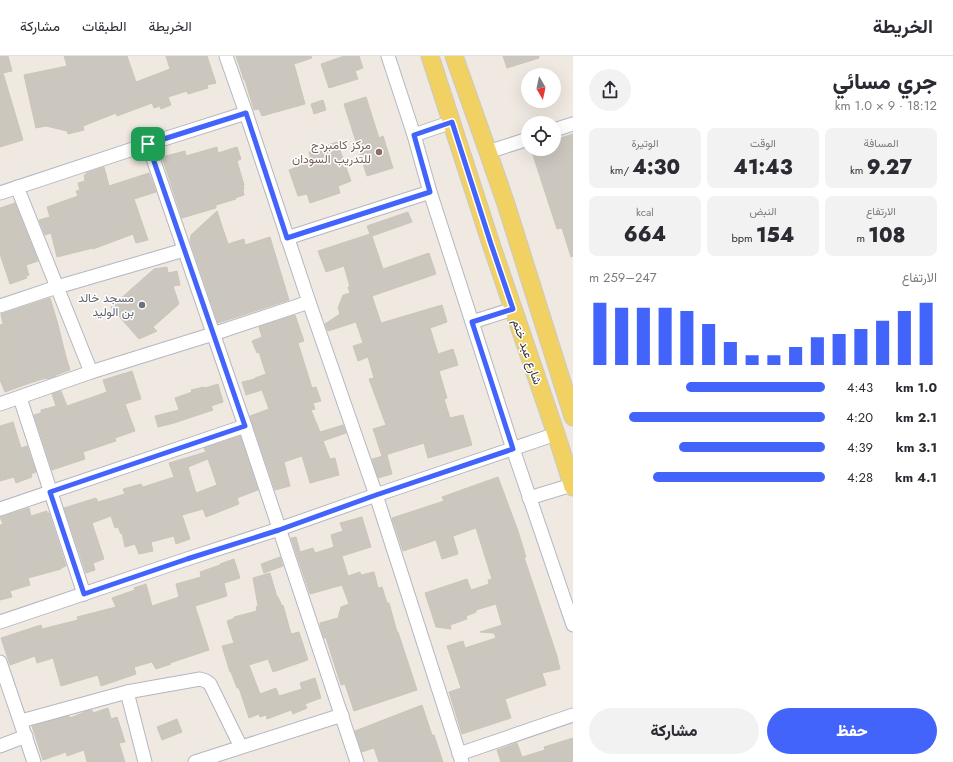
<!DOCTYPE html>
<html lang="ar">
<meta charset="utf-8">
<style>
body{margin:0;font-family:Jost,Vazirmatn,sans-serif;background:#f2f2f3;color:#2b2b33;direction:rtl;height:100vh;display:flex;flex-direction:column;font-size:15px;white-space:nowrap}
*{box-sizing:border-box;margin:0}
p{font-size:13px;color:#7c7c81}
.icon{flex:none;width:22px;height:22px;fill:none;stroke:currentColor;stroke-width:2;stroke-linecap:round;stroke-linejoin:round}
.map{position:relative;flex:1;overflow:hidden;direction:ltr}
.details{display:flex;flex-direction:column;background:#fff;width:380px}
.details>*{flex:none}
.needle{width:26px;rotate:171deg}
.controls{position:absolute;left:521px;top:12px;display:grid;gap:8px}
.controls a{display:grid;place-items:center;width:40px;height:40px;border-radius:50%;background:#fff;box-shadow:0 4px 16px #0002;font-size:20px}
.pin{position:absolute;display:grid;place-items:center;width:34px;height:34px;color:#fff;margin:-17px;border-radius:8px;box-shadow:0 2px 6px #0006}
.round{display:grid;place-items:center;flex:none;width:42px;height:42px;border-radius:21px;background:#f2f2f3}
.head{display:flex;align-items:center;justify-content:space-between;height:68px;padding:0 16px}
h1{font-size:22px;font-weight:800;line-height:30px}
.figures{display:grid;grid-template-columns:repeat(3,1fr);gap:6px;height:68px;padding:4px 16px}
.figures div{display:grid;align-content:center;border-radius:8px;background:#f2f2f3;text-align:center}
.figures b{font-size:20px;font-weight:800}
.figures small{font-size:11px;font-weight:400}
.figures p{font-size:11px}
.chart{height:112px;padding:8px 16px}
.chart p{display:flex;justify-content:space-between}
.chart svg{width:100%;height:72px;margin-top:4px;stroke:#4264fb;stroke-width:6}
.primary-button{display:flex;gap:8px;margin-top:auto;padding:8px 16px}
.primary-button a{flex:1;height:46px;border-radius:24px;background:#4264fb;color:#fff;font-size:16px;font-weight:800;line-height:46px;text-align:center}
.primary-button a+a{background:#f2f2f3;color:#2b2b33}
ul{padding:0 16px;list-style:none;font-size:13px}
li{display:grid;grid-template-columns:64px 48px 1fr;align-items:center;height:30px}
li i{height:10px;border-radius:5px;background:#4264fb}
header{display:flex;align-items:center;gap:24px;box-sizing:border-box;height:56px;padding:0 20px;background:#fff;border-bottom:1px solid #e1e1e2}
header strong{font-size:19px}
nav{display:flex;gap:22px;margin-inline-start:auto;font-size:14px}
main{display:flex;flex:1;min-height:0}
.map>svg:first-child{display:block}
</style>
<header>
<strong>الخريطة</strong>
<nav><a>الخريطة</a><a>الطبقات</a><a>مشاركة</a></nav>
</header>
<main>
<section class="details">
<div class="head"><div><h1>جري مسائي</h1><p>18:12 · 9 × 1.0 km</p></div><a class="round"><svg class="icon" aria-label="share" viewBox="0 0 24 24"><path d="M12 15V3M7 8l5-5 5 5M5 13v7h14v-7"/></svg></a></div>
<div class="figures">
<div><p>المسافة</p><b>9.27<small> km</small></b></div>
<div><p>الوقت</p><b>41:43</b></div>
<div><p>الوتيرة</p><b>4:30<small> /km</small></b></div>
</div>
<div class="figures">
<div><p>الارتفاع</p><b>108<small> m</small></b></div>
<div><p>النبض</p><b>154<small> bpm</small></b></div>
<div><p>kcal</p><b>664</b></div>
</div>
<div class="chart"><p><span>الارتفاع</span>247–259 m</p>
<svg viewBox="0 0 160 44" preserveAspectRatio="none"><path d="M5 44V6M15 44V9M25 44V9M35 44V9M45 44V11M55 44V19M65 44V30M75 44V38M85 44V38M95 44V33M105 44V27M115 44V25M125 44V22M135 44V17M145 44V11M155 44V6"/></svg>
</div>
<ul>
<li><b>1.0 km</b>4:43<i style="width:59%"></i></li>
<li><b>2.1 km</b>4:20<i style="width:83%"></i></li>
<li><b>3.1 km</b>4:39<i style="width:62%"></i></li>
<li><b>4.1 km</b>4:28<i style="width:73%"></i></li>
</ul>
<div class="primary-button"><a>حفظ</a><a>مشاركة</a></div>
</section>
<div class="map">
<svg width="573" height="706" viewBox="0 0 573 706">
<rect width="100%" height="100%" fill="#efe9e1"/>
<g fill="#cbc7bf" stroke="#cbc5ba" fill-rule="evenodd">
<polygon points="0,0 8,0 12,15 3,17 23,84 0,91"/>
<polygon points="64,0 127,0 136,26 170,13 166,0 207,0 216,27 207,29 208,32 188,38 187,35 168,41 171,49 161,53 160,50 154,52 152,47 117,60 116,57 83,70 84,74 68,78 67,75 46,70 36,72 24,19 67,10"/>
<polygon points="236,0 311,0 312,2 294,8 305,48 262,60 259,53 254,54 245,24 244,24"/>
<polygon points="344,0 359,0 363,12 355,15 358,23 329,32 321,8"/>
<polygon points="503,0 539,0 539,2 507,12"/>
<polygon points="366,41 379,82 383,80 393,112 367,120 344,48"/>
<polygon points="323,44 326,54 314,58 311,48"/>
<polygon points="573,78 573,200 571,201 562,172 557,173 531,93 554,93 554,84"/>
<polygon points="337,86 351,125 338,130 340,137 310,147 307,138 298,140 289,114 312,106 309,96"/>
<polygon points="217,91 218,97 237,91 241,103 237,105 244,129 243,129 244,133 243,134 244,139 235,142 236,143 216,149 216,152 182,162 162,101 185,95 186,100"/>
<polygon points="104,111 109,130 149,117 156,136 134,143 148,184 136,187 133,178 93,193 93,192 57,201 51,177 45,179 39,164 50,161 47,151 78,140 76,135 80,134 78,127 85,125 84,119 87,119 86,117"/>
<polygon points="15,147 38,205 26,209 29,219 26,220 27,222 10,228 0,198 0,152"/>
<polygon points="217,155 228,188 244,183 245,189 270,181 289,244 218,267 190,185 191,179"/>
<polygon points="408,156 412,166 372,180 383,213 429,197 436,218 372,240 381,267 442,249 447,266 430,272 438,298 453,293 458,309 439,315 447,342 444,343 450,362 463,359 472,389 428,402 424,387 382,400 373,373 386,369 369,323 374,322 368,301 358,305 353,290 363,287 356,266 328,275 325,268 340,258 338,252 343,239 350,237 348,231 350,231 344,210 326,216 318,195 370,178 367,170"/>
<polygon points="167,211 168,217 177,215 180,229 173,230 179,248 153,271 157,275 139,283 111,251 154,213"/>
<polygon points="50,242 57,265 66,301 70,314 56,319 56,320 47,323 46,322 30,327 5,336 0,324 0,269 3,268 1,258"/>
<polygon points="295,259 304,285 298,287 312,332 316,331 321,345 313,347 315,353 311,354 320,376 343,369 346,377 323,385 330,403 335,402 339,419 310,427 302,400 284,406 290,430 275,434 250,360 269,353 262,334 246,339 242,326 255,323 255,322 266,318 259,296 257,297 252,285 262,281 259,271"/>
<polygon points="132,315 141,343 125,348 135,375 115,382 116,385 83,396 85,403 52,414 34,359 41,357 41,354 56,350 52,338 61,335 67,350 107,336 103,324"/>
<polygon points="218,328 223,346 211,350 213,354 174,367 158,371 155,360 179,354 175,342 192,336 191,334 204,331 205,332"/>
<polygon points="13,366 21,392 27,390 36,416 31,418 32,421 16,427 14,421 0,425 0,370"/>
<path d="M240,380L258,434L237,442L239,448L206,461L203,453L182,459L190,483L176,488L174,480L151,486L153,495L139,498L135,488L125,491L122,477L121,478L118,471L115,472L111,460L92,467L104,503L93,507L95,514L86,517L64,452L96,442L98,446L125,438L123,433L141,428L143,431L174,421L169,407L206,396L204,392ZM208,403L217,429L196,437L188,411Z"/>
<polygon points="387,399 392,418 378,422 372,403"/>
<polygon points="498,421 518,475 526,501 524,501 557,600 560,613 542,617 546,629 505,643 511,662 462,678 449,636 461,632 447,590 463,585 465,592 496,582 494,577 480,576 502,569 496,548 476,554 476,556 466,560 467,563 450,569 451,573 436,571 425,537 467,523 471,534 489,528 488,524 492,523 476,472 453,480 458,498 442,503 436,484 403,495 392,462 444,445 442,441"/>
<polygon points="29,452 31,460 47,455 47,457 49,457 66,510 61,512 61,513 28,522 30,529 10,535 12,541 0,544 0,469 3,468 0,461"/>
<polygon points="362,461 371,491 342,500 348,520 360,516 361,519 374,516 378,532 382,531 387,547 389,547 397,576 398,576 417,634 354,655 345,628 341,629 326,582 324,582 320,569 320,567 338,562 341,551 349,548 342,529 310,538 291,482 296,481 300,496 313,492 315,497 334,491 331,479 343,475 340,467"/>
<polygon points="280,501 283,510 264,517 261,508"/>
<polygon points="234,503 240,522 224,527 227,540 195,550 209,594 170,607 171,608 156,613 152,606 134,611 136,618 101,630 98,619 61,630 53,602 37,607 35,600 10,609 1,582 41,569 42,573 78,564 77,561 116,551 112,542 135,534 134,532 146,528 152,550 179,541 176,528 201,521 200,516 220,509 220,508"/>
<polygon points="270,517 277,541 278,541 282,550 283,549 291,578 299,576 308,604 273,616 268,603 249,609 260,638 276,632 279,640 302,633 300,627 315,622 321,642 305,648 307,652 293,658 291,654 267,663 266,659 260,661 259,658 249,662 239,632 237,632 231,616 230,616 222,590 234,587 227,565 235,562 234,561 257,555 256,551 258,550 253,522"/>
<polygon points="422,649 432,679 434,679 443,706 379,706 374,692 362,696 355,675"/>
<polygon points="108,652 111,663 117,661 120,670 125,686 119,687 125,706 87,706 84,694 67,700 66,696 43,704 32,670 69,660 70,662 87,655 92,654 93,657"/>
<polygon points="177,663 182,676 162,684 157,671"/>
<polygon points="573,682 573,706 501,706 497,694 517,687 522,701 545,694 544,691"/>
</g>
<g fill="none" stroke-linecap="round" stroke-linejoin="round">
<defs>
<g id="minor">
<polyline points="226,0 246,57 309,246 376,439 462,706"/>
<polyline points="388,0 414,79 430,136 513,393 573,569"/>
<polyline points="554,74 573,68"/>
<polyline points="414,79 452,66"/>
<polyline points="148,88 245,370 357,706"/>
<polyline points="488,96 528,83"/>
<polyline points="17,131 91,316"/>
<polyline points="0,137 148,88 246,57"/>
<polyline points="287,182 430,136"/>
<polyline points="0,250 57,231 184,194"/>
<polyline points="472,266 513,253"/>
<polyline points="20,342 84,538"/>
<polyline points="0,348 91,316 213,278 309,246"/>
<polyline points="529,442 572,429"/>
<polyline points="0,453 245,370"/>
<polyline points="0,566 187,503 279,473 376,439 556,378"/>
<polyline points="0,606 34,706"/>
<polyline points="127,636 145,706"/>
<polyline points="21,665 127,636 200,623 206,625 210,628 241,691"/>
<polyline points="0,690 26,680"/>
<polyline points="459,698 573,659"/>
<polyline points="195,706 342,659"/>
</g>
<g id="major">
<polyline points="430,0 491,188 556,378 573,431"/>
<polyline points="454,0 488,96 506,148 573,361"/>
</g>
</defs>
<use href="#minor" stroke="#b4b7c1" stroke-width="15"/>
<use href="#major" stroke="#c9c9c9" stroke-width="19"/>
<use href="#minor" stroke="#fff" stroke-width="13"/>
<use href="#major" stroke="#f2d163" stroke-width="17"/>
</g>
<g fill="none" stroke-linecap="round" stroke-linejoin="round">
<defs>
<polygon id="route" points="246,57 287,182 430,136 414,79 452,66 491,188 513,253 472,266 513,393 376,439 279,474 187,503 84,538 50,436 245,370 148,88"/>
</defs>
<use href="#route" stroke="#fff" stroke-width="8"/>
<use href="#route" stroke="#4264fb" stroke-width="5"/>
</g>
<circle fill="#8d6e63" stroke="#fff" stroke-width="1.5" cx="379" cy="96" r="4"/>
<circle fill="#6b7280" stroke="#fff" stroke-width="1.5" cx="142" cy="249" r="4"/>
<g text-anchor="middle" stroke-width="3" stroke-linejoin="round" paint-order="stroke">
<g font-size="12" fill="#785e54" stroke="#fff" text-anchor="end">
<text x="371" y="93">مركز كامبردج<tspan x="371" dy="14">للتدريب السودان</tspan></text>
</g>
<g font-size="12" fill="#5b616d" stroke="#fff" text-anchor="end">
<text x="134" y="246">مسجد خالد<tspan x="134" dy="14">بن الوليد</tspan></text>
</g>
<g font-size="12" fill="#2e2e2e" stroke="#fff">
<text transform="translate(527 296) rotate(71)" y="4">شارع عبد ختم</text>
</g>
</g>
</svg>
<div class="controls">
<a><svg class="needle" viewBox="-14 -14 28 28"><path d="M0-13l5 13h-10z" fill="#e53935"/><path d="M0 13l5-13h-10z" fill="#7c7c81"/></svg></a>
<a><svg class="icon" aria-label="locate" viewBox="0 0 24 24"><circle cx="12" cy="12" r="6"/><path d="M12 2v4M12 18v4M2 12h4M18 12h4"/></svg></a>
</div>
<div class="pin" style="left:148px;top:88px;background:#1e9e55"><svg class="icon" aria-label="arrive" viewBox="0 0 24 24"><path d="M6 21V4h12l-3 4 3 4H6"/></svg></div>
</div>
</main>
